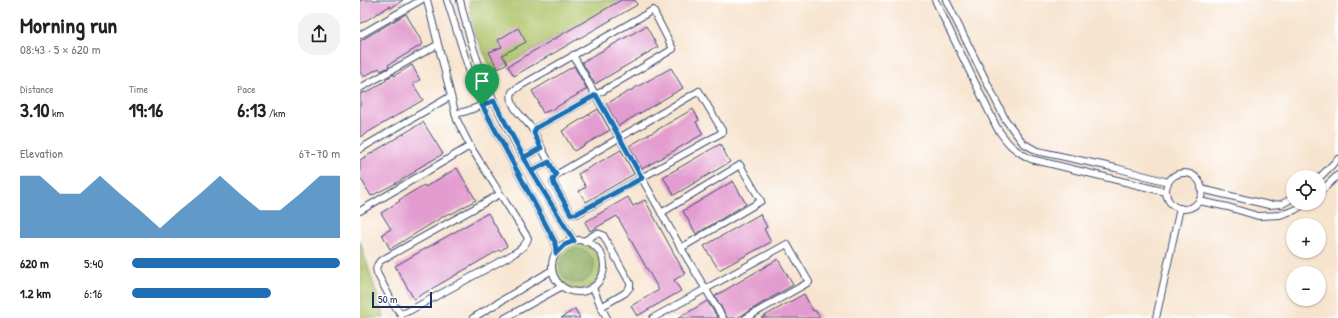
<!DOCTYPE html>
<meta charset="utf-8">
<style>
body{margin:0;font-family:"Patrick Hand",sans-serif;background:#f2f2f2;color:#222;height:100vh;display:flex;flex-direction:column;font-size:15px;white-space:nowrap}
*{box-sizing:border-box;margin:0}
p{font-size:13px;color:#767676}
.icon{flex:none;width:22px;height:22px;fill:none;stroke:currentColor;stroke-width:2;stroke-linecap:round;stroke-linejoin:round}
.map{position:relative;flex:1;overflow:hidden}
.drawer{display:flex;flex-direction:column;background:#fff;width:360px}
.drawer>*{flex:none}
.fabs{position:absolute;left:926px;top:170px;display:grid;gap:8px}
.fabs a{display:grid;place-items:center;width:40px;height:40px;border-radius:50%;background:#fff;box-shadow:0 1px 3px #0004;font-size:20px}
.scale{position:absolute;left:12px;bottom:10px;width:60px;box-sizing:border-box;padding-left:4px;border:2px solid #1b2f5e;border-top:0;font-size:11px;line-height:14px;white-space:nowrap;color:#1b2f5e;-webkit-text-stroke:3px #fff;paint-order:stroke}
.pin{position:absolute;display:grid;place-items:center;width:34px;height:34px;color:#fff;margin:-41px -17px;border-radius:50% 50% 50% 0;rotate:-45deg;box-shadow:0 0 4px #0007}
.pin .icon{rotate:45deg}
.round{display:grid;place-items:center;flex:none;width:42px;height:42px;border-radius:16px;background:#f2f2f2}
.head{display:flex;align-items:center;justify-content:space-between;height:68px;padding:0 20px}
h1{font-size:22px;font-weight:700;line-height:30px}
.stats{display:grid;grid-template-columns:repeat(3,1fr);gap:6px;height:68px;padding:4px 20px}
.stats div{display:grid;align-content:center}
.stats b{font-size:20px;font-weight:700}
.stats small{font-size:11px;font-weight:400}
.stats p{font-size:11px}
.chart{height:112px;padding:8px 20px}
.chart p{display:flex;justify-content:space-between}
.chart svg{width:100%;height:72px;margin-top:4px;fill:#1f6fb2;opacity:.7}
ul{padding:0 20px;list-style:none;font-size:13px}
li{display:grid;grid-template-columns:64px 48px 1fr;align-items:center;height:30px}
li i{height:10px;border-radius:5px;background:#1f6fb2}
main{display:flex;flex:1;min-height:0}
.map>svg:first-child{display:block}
</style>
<main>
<section class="drawer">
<div class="head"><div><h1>Morning run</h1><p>08:43 · 5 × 620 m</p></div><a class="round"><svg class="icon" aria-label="share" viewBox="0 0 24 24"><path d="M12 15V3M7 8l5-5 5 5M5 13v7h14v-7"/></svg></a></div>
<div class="stats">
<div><p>Distance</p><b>3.10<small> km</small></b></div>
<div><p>Time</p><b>19:16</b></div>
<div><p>Pace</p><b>6:13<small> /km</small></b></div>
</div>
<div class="chart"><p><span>Elevation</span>67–70 m</p>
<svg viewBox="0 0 160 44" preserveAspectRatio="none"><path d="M0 44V6L10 6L20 17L30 17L40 6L50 17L60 27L70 38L80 27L90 17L100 6L110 17L120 27L130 27L140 17L150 6L160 6V44z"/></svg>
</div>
<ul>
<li><b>620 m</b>5:40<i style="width:100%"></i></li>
<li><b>1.2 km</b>6:16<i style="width:67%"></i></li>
</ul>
</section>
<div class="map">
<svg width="978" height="318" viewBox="0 0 978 318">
<rect width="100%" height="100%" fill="#fff"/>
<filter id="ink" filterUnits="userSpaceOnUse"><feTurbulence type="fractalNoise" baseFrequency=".025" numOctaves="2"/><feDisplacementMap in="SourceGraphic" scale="8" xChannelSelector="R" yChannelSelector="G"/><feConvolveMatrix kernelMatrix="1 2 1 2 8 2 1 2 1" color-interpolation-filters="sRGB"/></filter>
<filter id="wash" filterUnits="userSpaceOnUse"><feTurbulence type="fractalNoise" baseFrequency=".012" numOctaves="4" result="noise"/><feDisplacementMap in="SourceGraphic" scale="16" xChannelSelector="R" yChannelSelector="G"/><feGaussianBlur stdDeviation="0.9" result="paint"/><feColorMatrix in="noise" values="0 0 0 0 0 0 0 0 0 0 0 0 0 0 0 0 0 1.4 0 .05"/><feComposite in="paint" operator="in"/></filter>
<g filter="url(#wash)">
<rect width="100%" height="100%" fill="#f7e4cf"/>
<g fill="#afc367" stroke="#657962">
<polygon points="109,0 264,0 133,72 114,32"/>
<polygon points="0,241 24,318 0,318"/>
<circle cx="218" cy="267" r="23"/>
</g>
<circle fill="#8ba95c" stroke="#536c5d" cx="217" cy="266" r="17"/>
<g id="blocks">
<g fill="#e39ccf">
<polygon points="0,0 43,0 31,8 30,6 0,24"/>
<polygon points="261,0 275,0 277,5 154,76 148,66"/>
<polygon points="46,14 63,44 28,65 29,67 21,71 19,68 3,77 0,72 0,41"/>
<polygon points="286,26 298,47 235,84 222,62"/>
<polygon points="158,28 166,42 142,55 147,63 138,69 129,52 142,47 138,40"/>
<polygon points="52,65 60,80 53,84 63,100 0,137 0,94 5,92 6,93 27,80 26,79 34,74 34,76"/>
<polygon points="214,66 227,89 193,109 183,113 178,103 179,103 172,91"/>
<polygon points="311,68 323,88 258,126 246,104"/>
<polygon points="238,109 250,130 214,151 202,131"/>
<polygon points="333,109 339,120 336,122 343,134 282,169 269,146"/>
<polygon points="63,122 83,154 55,170 56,171 40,181 11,196 0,177 0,160"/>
<polygon points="360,144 370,162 314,195 303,177"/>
<polygon points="261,150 274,174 226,202 219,191 226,187 218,174"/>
<polygon points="97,168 116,200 91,214 89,213 30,249 22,234 31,229 21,213 40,201 39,200 47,195 64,185 65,187"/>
<polygon points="373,181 386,204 336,234 323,211"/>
<polygon points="268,197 273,206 285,200 325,274 314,280 321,291 277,316 271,306 299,290 257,216 230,231 225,222"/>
<polygon points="128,213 147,246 140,251 139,250 54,299 35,266"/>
<polygon points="400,214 407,227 404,229 411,242 359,270 344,246"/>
<polygon points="418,259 433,285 377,318 367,318 355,296"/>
<polygon points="444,294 453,311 455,310 460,318 401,318"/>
<polygon points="347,301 358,318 318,318 332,310"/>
<polygon points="215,309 220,318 201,318"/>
</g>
</g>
</g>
<g filter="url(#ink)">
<use href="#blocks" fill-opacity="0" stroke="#3c4a6f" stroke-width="1"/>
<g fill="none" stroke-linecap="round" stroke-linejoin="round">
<defs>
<g id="street">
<path d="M67,0L97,120L110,146L168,238C166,247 156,252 148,257L49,311L43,313H40L34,305L18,275C15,269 16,266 20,261L140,194"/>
<polyline points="87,0 111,76 122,105 195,242 196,253"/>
<path d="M100,0C108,34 119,69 134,101C157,150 186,195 214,241"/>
<path d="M575,0L637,128C648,144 653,150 671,159L806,192"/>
<polyline points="586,0 645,119 663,143 677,151 756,168 808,182"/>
<polyline points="0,35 61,0"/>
<polyline points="213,55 321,248 363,318"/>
<polyline points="0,88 77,45"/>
<polygon points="339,91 363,132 217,214 211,214 193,182 196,175"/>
<polyline points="95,114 107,111 134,101"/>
<path d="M174,131L176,128L236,95L313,49L293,10L160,86L152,92C147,108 168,120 174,132C181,147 188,161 196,175"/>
<polyline points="0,149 91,96"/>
<polyline points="163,158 181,148"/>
<polyline points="171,171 189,162"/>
<circle cx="824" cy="191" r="18"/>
<polyline points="959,178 978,159"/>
<polyline points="841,189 909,205 922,204 933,198"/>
<polyline points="959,193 978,175"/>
<polyline points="839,201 868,207 898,216 920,215 935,210 946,203"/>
<polyline points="0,211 110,146"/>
<polyline points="301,213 380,165 401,201 321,248"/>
<circle cx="218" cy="266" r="26"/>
<polyline points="224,241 237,233 243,235 270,283 270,287 265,293 241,307"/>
<polyline points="233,287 241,307 247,318"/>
<polyline points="113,318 192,270"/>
<polyline points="145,318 201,287"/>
<polyline points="293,318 427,244 449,282 386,318"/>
<polyline points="796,318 820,208"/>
</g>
</defs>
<use href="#street" stroke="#3c4a6f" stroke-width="8"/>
<use href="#street" stroke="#fff" stroke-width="6"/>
</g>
</g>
<g fill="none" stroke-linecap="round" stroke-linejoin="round" filter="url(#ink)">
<defs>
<path id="route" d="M122,105L134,101L171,171L189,162L196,175L193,180L194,184L211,214H216L282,178L236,95L176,128L174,133L181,148L163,158C180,186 197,213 214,241L204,245L196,253L195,242L122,105"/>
</defs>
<use href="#route" stroke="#fff" stroke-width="8"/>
<use href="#route" stroke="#1f6fb2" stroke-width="5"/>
</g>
</svg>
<div class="fabs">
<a><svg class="icon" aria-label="locate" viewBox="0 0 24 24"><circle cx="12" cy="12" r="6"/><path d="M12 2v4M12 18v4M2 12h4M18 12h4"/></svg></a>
<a>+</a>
<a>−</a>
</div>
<div class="scale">50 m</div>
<div class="pin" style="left:122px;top:105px;background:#1e9e55"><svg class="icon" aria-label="arrive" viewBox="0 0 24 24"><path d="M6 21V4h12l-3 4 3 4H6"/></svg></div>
</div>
</main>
